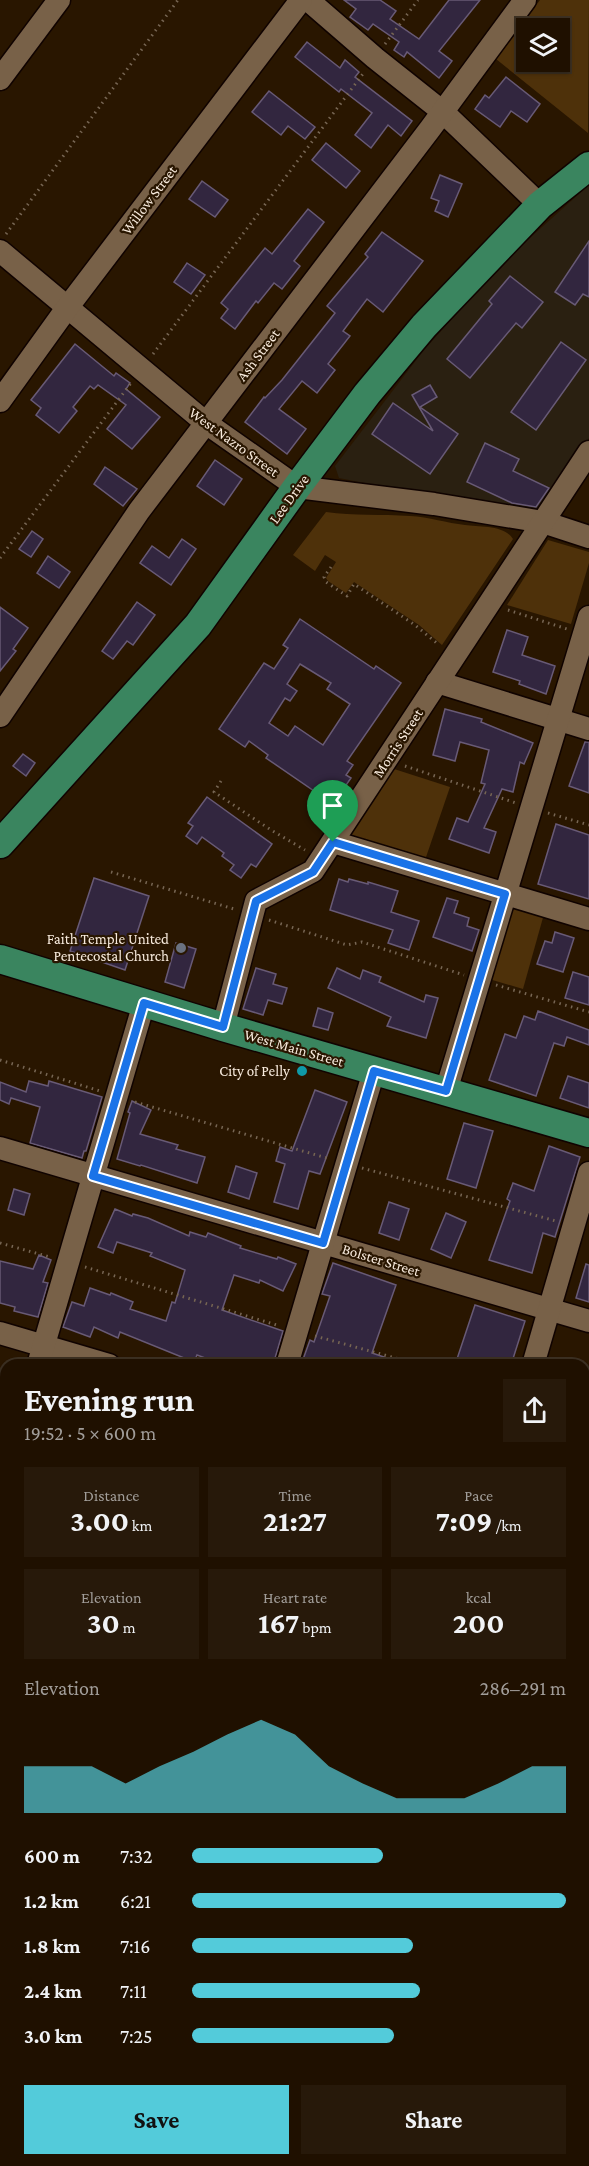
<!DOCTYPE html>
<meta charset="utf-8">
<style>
body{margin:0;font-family:"Crimson Pro",serif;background:#27190a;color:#f1f3f6;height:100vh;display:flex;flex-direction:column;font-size:22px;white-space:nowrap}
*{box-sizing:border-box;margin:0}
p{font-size:20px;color:#a19d99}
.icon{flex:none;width:33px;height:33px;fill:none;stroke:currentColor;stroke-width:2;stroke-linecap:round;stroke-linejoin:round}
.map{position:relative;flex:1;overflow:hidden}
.details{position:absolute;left:0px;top:1359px;width:590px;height:807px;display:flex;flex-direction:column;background:#1f1000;border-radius:18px 18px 0 0;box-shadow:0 2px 4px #0004,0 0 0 2px #3c3022}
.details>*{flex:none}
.tools{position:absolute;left:516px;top:18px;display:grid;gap:12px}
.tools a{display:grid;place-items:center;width:54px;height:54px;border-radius:0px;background:#1f1000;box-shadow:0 2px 4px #0004,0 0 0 2px #3c3022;font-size:30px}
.pin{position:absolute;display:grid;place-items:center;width:51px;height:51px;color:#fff;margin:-62px -26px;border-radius:50% 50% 50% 0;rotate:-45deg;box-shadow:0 0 6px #0007}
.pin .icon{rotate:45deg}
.round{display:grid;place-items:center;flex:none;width:63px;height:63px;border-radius:0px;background:#27190a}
.summary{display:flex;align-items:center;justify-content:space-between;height:102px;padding:0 24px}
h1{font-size:33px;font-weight:700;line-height:45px}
.stats{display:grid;grid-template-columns:repeat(3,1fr);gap:9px;height:102px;padding:6px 24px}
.stats div{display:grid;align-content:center;border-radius:0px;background:#27190a;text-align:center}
.stats b{font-size:30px;font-weight:700}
.stats small{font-size:16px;font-weight:400}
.stats p{font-size:16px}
.chart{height:168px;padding:12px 24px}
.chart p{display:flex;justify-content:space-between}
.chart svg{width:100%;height:108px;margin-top:6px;fill:#53cbda;opacity:.7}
.primary-button{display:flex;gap:12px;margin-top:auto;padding:12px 24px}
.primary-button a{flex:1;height:69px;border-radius:0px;background:#53cbda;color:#111;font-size:24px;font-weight:700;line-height:69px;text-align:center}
.primary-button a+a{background:#27190a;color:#f1f3f6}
ul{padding:0 24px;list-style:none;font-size:20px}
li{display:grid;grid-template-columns:96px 72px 1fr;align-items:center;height:45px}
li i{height:15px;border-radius:8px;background:#53cbda}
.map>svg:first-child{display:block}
</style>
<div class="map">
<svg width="589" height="2166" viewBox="0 0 589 2166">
<rect width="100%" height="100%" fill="#291600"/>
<polygon fill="#2a2011" points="589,185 589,438 537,517 339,478 335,466 424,350 503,262"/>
<g fill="#4e310a" fill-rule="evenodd">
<path d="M540,0H589L588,133L496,59ZM526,28H560V62H526Z"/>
<path d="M326,512C354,516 381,514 410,516C429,517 447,523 465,525C479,527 505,525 513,539L442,645L419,625L354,582L346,593L328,581L326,578L336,562L325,555L315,571L293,555Z"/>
<polygon points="548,540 589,552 589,563 571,624 507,605"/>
<polygon points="391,768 450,787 424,863 352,838 351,832"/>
<polygon points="510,904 544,914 523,989 489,979"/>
<polygon points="0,1530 6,1532 6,2033 0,2041"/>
</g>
<g fill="#32263f" stroke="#685a76" stroke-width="1.5" fill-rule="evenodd">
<polygon points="344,0 380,0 396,11 390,19 419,39 449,0 480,0 439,51 452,61 439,78 407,52 404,57 394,50 399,42 373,24 368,30 350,17 356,9"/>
<polygon points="307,42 340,68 345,60 359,72 355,77 412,121 401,136 388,125 371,148 355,135 372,113 341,89 339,92 295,57"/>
<polygon points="506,77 540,104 527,122 511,111 500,127 475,109 485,95 489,98"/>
<polygon points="269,91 315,127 305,139 288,126 281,135 252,112"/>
<polygon points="326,143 360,171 346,188 312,160"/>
<polygon points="440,175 462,184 448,217 435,211 439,201 431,198"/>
<polygon points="202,181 228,200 215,217 189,199"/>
<polygon points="308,209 324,222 294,261 300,266 282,289 274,283 258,303 256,301 235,329 221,318 228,309 221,303 265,248 272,254"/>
<polygon points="382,232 423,261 383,312 367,299 343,331 350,336 328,364 335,370 317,393 302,381 279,409 306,429 287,454 245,422 264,397 265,398 282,380 335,313 327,306 368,257 365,254"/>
<polygon points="589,241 589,297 583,294 575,305 555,292"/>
<polygon points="187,263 205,275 191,294 174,282"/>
<polygon points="510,276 543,302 522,328 516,323 470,378 447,359 492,304 489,301"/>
<polygon points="561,342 586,360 536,430 511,412"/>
<polygon points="75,344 114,376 116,373 130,383 126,389 160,417 132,449 107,429 126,405 98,385 94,389 90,386 73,407 77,411 59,433 36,415 41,408 31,400"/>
<polygon points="430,385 437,397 420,407 458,434 430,474 372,434 393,403 433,431 412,395"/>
<polygon points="485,443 519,459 513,471 549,488 536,507 512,503 467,482"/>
<polygon points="215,460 242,479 224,505 197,486"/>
<polygon points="105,467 137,489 123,506 94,484"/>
<polygon points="32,531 43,539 31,557 19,549"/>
<polygon points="182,539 196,549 171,585 140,563 152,546 169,558"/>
<polygon points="48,556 70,572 59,588 37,573"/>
<polygon points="137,602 155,615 133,645 127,641 113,659 102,651"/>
<polygon points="0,607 28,628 13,649 16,651 0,671"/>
<path d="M300,619L374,669L376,666L401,683L347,761L353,765L346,775L351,778L333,804L266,758L268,755L249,741L245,747L219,729L264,663L274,669L288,648L283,645ZM300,664L331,683L327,689L350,704L323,745L295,726L288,736L269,723L285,698L290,701L297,691L287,684Z"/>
<polygon points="507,630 528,637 522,655 555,666 546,694 519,684 520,681 493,672"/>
<polygon points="445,709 482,719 481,722 533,743 524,764 520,762 513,792 502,789 484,828 496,832 489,853 449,839 457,818 468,822 485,784 481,783 489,750 460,742 455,761 433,755"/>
<polygon points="585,742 589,742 589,793 569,786"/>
<polygon points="23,754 35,763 26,776 13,766"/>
<polygon points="207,797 272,844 256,867 251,864 241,878 230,870 234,865 222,856 224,853 202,837 197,844 186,836 193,826 188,823"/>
<polygon points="556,824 589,835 589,899 538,884"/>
<polygon points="94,878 149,896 125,970 70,951"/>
<polygon points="339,879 348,882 349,879 368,884 368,882 398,891 391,912 419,921 409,950 388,943 393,930 330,910"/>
<polygon points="447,898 458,901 454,913 469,918 467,926 479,930 472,951 433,937"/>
<polygon points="555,932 574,938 563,972 537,964 545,941 552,943"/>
<polygon points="176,943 196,949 184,988 165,982"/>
<polygon points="256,968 276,974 273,984 287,988 282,1004 268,1000 263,1015 243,1009"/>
<polygon points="337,968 360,979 363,970 381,977 379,982 424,1002 426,995 438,998 426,1038 387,1026 391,1017 328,988"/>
<polygon points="573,972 589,977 589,1005 565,998"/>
<polygon points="318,1008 333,1013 328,1030 313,1026"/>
<polygon points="538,1011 589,1030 589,1045 567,1037 564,1046 554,1043 536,1096 489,1080 505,1034 516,1038 524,1016 535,1020"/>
<polygon points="568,1076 589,1083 589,1108 560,1098"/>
<polygon points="29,1081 48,1086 49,1081 102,1097 86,1151 84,1151 82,1158 30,1143 40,1107 11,1098 9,1104 0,1100 0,1082 26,1092"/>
<polygon points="315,1090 347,1102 320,1174 309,1171 298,1209 274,1202 285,1164 276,1161 280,1147 292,1151"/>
<polygon points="132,1101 151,1110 140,1134 178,1145 176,1149 205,1157 197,1183 141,1165 140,1166 117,1159 130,1113 128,1112"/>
<polygon points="464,1123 493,1131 476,1188 447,1179"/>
<polygon points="549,1146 580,1157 555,1237 543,1233 532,1273 489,1260 510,1201 507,1199 513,1183 534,1191"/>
<polygon points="236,1166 257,1173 249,1199 228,1192"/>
<polygon points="14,1189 30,1194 24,1215 8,1210"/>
<polygon points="389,1202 409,1209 399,1240 379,1233"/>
<polygon points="115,1209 132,1216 133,1214 148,1218 189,1236 190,1232 206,1237 208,1233 241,1246 240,1248 277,1259 278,1257 296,1264 283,1291 260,1280 259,1283 234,1275 222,1310 283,1331 273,1365 224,1365 197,1355 194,1362 120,1332 118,1338 94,1327 90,1337 63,1327 72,1302 84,1306 90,1288 110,1295 111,1293 133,1302 130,1309 166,1321 172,1302 175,1303 185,1270 150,1256 152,1253 117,1242 113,1253 98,1247"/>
<polygon points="446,1213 466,1222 451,1258 431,1249"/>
<polygon points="39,1255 51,1260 43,1282 48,1283 38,1317 14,1311 15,1307 0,1303 0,1261 33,1269"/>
<polygon points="333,1263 396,1285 372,1353 402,1363 402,1365 301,1365 310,1340 314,1342 330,1296 322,1294"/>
<polygon points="586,1264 589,1265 589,1302 576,1298"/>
<polygon points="475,1305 525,1321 511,1365 455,1365"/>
</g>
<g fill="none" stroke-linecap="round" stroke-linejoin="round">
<defs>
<g id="minor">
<polyline points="308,0 375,58 443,112 540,205"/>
<polyline points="0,79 59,0"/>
<polyline points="0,251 206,423 297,487 434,504 543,522 589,537"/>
<polyline points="0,401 67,308 301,0"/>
<polyline points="437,682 589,729"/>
<polyline points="0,716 139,511 430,129 525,0"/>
<polyline points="333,842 589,919"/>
<polyline points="223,1027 256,901 313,871 589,452"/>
<polyline points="446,1091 589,617"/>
<polyline points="0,1148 589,1321"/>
<polyline points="0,1333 109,1365"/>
<polyline points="38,1365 144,1003"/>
<polyline points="287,1365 374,1071"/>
<polyline points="533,1365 589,1173"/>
<polyline points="0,1426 6,1427"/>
<polyline points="0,1495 6,1474"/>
<polyline points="584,1504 589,1506"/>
<polyline points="0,1517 6,1518"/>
<polyline points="584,1594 589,1596"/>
<polyline points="584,1687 589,1689"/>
<polyline points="584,2118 589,2115"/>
<polyline points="86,2166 90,2160"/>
<polyline points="515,2166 518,2160"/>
</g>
<g id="major">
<polyline points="0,844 198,625 297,487 367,394 424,326 540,205 589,166"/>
<polyline points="0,959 223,1027 589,1133"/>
</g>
</defs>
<use href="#minor" stroke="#100300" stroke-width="25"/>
<use href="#major" stroke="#100300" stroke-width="31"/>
<g stroke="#776653" stroke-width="3" stroke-dasharray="1.5 4.5" stroke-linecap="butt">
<polyline points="385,44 418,0"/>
<polyline points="6,234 178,0"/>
<polyline points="153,354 365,71"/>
<polyline points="0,558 131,383"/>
<polyline points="331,567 324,577 326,582 347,596 354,584 415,625 439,645"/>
<polyline points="508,610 567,629"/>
<polyline points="405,766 516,803"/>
<polyline points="221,781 214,792 271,830 305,850"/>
<polyline points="548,813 589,825"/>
<polyline points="111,872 234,909"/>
<polyline points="269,920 347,945 362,942 464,975"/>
<polyline points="496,985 589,1012"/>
<polyline points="0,1060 100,1091"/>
<polyline points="135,1102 330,1159"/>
<polyline points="362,1168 556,1221"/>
<polyline points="0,1243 50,1257"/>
<polyline points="85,1267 280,1326"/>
<polyline points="315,1336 421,1365"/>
<polyline points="584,1412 589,1414"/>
</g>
<use href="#minor" stroke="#786148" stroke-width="22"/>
<use href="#major" stroke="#3a855f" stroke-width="28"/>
</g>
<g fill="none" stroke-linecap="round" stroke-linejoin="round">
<defs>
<polygon id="route" points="333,842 505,894 446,1091 374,1071 323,1243 93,1176 144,1003 223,1027 256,901 313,872"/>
</defs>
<use href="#route" stroke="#fff" stroke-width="12"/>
<use href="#route" stroke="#1a73e8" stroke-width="8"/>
</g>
<circle fill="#6b7280" stroke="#291600" stroke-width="2" cx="181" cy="948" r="6"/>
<circle fill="#0f9aa8" stroke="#291600" stroke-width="2" cx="302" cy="1071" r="6"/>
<g text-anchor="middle" stroke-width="4.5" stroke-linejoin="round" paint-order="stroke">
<g font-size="15" fill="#f8ebdd" stroke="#291600">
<text transform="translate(149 200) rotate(-53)" y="5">Willow Street</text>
<text transform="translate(258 355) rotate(-53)" y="5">Ash Street</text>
<text transform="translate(234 442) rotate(36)" y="5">West Nazro Street</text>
<text transform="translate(289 499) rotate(-54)" y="5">Lee Drive</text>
<text transform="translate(398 743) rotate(-57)" y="5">Morris Street</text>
<text transform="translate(294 1048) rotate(16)" y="5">West Main Street</text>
<text transform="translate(381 1260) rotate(17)" y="5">Bolster Street</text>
</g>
<g font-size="15" fill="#f8ebdd" stroke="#291600" text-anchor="end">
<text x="169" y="944">Faith Temple United<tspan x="169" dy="17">Pentecostal Church</tspan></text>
<text x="290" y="1076">City of Pelly</text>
</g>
</g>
</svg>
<div class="tools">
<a><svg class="icon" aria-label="layers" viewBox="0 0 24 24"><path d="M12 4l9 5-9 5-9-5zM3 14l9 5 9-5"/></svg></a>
</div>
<div class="pin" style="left:333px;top:842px;background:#1e9e55"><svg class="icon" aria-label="arrive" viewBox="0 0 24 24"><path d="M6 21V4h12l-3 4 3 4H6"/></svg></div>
<section class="details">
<div class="summary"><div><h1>Evening run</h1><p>19:52 · 5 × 600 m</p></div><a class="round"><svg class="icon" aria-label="share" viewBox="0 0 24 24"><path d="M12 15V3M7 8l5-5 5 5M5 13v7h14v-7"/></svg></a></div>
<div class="stats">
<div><p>Distance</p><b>3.00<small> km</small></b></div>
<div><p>Time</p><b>21:27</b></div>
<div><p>Pace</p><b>7:09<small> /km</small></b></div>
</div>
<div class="stats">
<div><p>Elevation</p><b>30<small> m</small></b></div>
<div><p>Heart rate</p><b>167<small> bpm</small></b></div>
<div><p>kcal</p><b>200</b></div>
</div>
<div class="chart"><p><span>Elevation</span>286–291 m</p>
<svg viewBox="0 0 160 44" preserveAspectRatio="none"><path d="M0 44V25L10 25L20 25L30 32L40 25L50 19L60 12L70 6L80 12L90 25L100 32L110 38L120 38L130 38L140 32L150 25L160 25V44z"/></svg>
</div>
<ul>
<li><b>600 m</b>7:32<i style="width:51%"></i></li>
<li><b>1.2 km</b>6:21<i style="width:100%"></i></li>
<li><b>1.8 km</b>7:16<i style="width:59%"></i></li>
<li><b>2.4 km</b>7:11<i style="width:61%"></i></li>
<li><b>3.0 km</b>7:25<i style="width:54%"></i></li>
</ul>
<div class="primary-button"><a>Save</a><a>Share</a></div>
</section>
</div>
